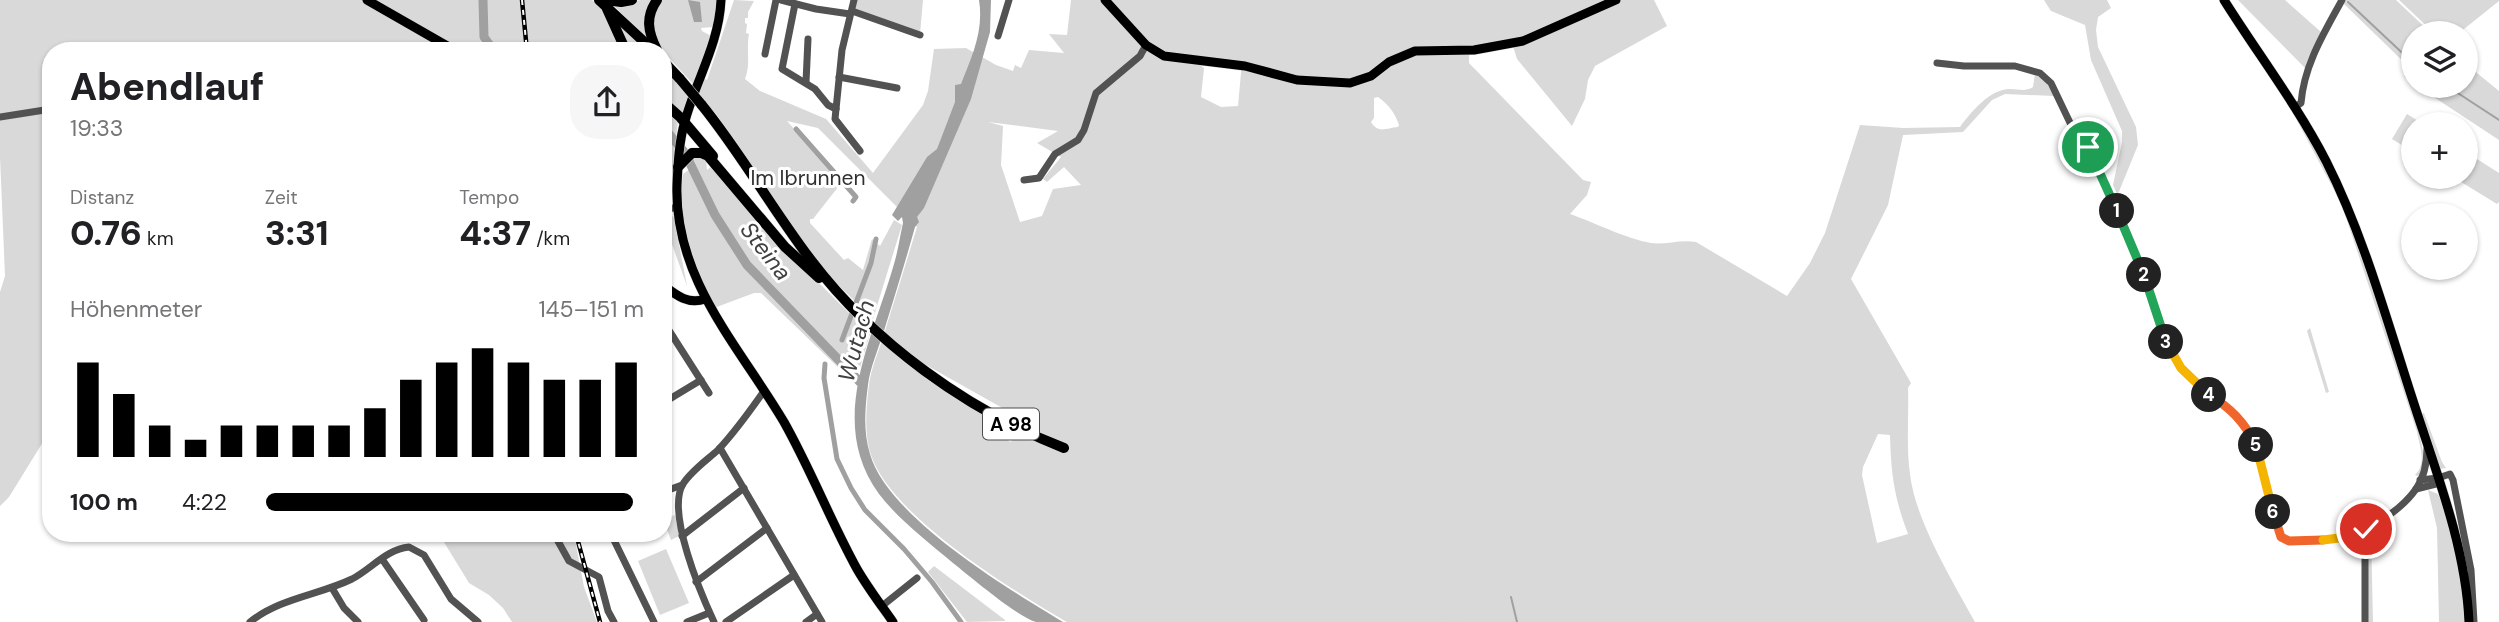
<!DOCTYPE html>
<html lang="de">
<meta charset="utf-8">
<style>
body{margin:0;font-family:"DM Sans",sans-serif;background:#f6f6f6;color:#202124;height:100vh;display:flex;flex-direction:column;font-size:26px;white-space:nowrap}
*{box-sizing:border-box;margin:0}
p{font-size:23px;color:#757577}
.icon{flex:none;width:38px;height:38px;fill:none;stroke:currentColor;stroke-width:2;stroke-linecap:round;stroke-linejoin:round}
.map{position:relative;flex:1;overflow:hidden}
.drawer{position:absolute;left:42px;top:42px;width:630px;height:500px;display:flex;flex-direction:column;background:#fff;border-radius:28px;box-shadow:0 2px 5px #0004}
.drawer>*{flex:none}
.tools{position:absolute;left:2401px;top:21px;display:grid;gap:14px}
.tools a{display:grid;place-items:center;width:77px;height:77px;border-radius:50%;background:#fff;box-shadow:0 2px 5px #0004;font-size:35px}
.pin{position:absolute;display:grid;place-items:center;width:60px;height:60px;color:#fff;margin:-30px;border:4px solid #fff;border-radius:50%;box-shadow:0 2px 7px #0007}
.km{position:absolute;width:35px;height:35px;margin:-18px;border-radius:50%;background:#222;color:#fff;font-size:19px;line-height:35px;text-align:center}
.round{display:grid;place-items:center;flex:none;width:74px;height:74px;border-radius:28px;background:#f6f6f6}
.summary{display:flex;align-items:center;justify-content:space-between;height:119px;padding:0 28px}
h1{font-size:38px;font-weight:800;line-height:52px}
.metrics{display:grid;grid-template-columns:repeat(3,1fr);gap:10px;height:119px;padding:7px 28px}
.metrics div{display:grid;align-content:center}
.metrics b{font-size:35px;font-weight:800}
.metrics small{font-size:19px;font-weight:400}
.metrics p{font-size:19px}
.chart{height:196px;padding:14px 28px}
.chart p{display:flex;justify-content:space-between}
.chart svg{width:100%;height:126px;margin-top:7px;stroke:#000;stroke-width:6}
ul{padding:0 28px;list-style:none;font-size:23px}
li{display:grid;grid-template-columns:112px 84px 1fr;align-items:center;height:52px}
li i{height:18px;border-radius:9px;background:#000}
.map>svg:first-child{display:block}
</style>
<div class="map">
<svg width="2499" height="622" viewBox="0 0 2499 622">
<rect width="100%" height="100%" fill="#fff"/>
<g fill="#d9d9d9" fill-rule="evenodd">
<polygon points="0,0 592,0 603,11 623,51 51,51 51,429 9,497 0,506 0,292 5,276 0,157"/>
<polygon points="640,0 654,0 647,38 611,3 632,3"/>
<polygon points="661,0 717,0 714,27 701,28 702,31 711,36 693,84 660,48 651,21"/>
<path d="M734,0L754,1L748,12V18H745V23L747,24L746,33L749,34C746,50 751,64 745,79L760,91L826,119L873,173L923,105L928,91L934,49L966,48L996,65L1013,71L1015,65L1021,68L1029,50L1064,53L1049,34L1067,35L1071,0H1654L1667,26L1595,66L1588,80L1585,99L1572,126L1517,59L1513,46L1469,53V63L1583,180L1591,182L1587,195L1570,214C1593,222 1627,239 1651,243C1666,245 1680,239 1696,242L1787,296L1810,263L1825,233L1860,125L1903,128L1960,127C1971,112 1990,89 2010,89C2019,89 2025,92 2033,87L2035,74L2045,80L2054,96L2005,94L1992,100L1963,132L1903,135L1888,205L1851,279L1911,383L1908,388C1909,416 1906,446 1910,474C1915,520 1953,582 1975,622H1067C1012,590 891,516 871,455C864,434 866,407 869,385C871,368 879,351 884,334C895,299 906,263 917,227L818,128L787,121L842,182L813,219H810V223L844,260L848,258L863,270L872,239L880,246L894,220L902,225L873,319L821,268L719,118L699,93L705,79L707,80ZM1188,56L1242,62L1238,106L1221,107L1201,97L1204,68ZM1378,97C1389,105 1395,113 1399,125L1398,127C1386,128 1378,134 1371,122L1374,118V98ZM988,122L1058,131L1037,143L1061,157L1043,179L1047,182L1064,167L1081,185L1053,189L1042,216L1020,222L1001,165L1003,126ZM926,365L1036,427L1033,441L1023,437L1013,438L1011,442L1000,436V424L925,378ZM1878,434L1890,435C1891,474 1894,497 1908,534L1877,543L1862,475L1863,467Z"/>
<polygon points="857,0 923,0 920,34 855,10"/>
<polygon points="2044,0 2107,0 2111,8 2098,17 2096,30 2098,47 2136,127 2138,145 2118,194 2112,190 2122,142 2122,131 2091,60 2085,25 2051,11"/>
<polygon points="2238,0 2285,0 2321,32 2306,69"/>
<polygon points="2346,0 2396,0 2431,33 2413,33 2413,83 2404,76 2411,69 2344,4"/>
<polygon points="2399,0 2499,0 2499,1 2459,33 2434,33"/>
<polygon points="618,21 647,51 631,51 616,22"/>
<polygon points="2466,64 2499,91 2499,140 2417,86 2466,86"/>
<polygon points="663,67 688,96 682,114 663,97"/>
<polygon points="663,105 678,122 674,151 673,199 669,205 663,206"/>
<path d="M2293,113L2324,162L2354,232L2417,424L2425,460L2420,477L2415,475C2427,464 2420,447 2417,432L2342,205Z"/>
<polygon points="2407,114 2423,124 2413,124 2413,152 2392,139"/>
<polygon points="2466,152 2499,173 2499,202 2497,204 2453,177 2466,177"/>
<path d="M694,156L706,160L707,170L713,165L793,260L819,283L870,334L859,371L846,375L761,293H754L714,308C695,265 676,222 683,174L690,169L687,162Z"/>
<polygon points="670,213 674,218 687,286 669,236 665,217"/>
<polygon points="2310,328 2329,392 2326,393 2307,331"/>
<polygon points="2424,413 2442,462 2446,468 2440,469 2421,414"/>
<path d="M2428,490L2438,494C2456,533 2461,580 2466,622H2439L2437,528Z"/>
<polygon points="675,515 679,536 671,540 663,519"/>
<polygon points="2367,532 2371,533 2373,622 2368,622"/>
<polygon points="439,534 574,534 584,587 597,622 512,622 503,608 489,595 469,583"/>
<polygon points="666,549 689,603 660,615 638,561"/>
<polygon points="934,566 1005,620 1005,621 967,622 928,572"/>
</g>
<g fill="#a0a0a0">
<polygon points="688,0 700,2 702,22 694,22"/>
<path d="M979,0H991L990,32L971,99L924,208L917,217L919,222L915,227C905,263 894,298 883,334C878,350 870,368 868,385C865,407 863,432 870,454C888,517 1007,588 1063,622C1055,622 1043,622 1036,622C1015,615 972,578 953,563C927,541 900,521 879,494C826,421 873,339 894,264C898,251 900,236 903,223L902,217L898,221L892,215L927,157L937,149L955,102V85L961,84C972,56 984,31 979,0Z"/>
</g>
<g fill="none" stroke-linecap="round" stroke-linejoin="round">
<g stroke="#a0a0a0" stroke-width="2">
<polyline points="2348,2 2413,63"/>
<polyline points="2447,86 2499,120"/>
<polyline points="1511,597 1517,622"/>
</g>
<g stroke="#a0a0a0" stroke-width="5">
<polyline points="796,129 856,197 853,201"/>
<polyline points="842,340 871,263 876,239"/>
<polyline points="825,364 824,378 837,459 851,488 865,510 904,549 932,582 961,622"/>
</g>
<g stroke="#a0a0a0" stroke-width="9">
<polyline points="483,0 484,37 494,51"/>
<polyline points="663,127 685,153 715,215 747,265 860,382"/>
</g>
<polyline stroke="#d9d9d9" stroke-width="10" stroke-dasharray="10 5" stroke-linecap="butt" points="1064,448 1463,622"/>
<defs>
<g id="major">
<polyline points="367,0 456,51"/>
<path d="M721,0C719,44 696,80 685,121C679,141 678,164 677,185C674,279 739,346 784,422C811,470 831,522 857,569C868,588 881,605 893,622"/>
<polyline points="1105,0 1146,45 1164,56 1245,66 1297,80 1350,83 1371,76 1389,62 1415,51 1474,50 1523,41 1616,0"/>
<path d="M2224,0C2258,54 2297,105 2326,161C2366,240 2390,332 2418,416C2440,482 2466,552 2469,622"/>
<path d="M663,285C676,295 688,305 705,299"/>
</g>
<g id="highway">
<polyline points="599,0 654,51"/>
<polyline points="606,0 621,2 632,0"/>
<polyline points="607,9 626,51"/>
<path d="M657,50C648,32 645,17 657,0"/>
<polyline points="663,61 680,79"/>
<polyline points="663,102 680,117 713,156"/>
<path d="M701,104C741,153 772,209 811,260C874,343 967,410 1064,448"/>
<polyline points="678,167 692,153 701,153 708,156 785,247 819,278"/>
</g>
</defs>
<use href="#major" stroke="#dbdbdb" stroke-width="10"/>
<use href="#highway" stroke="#dbdbdb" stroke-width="11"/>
<g stroke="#525252" stroke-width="7">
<polyline points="781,0 816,9 850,14"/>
<polyline points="854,0 842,50 835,119 860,151"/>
<polyline points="795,4 782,69 815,89 828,105 836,109"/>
<polyline points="852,11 920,35"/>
<polyline points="998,36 1009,0"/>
<polyline points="765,54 776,0"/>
<path d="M1937,63L1964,66H2015L2040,73L2051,83L2073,129L2095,157L2139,262L2158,323L2167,345L2181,368L2192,381L2226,405L2243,420L2255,442L2281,537C2324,553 2390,526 2416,489C2425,476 2427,463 2427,448"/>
<polyline points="839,77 897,88"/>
<polyline points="806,82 808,39"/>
<path d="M2295,107L2301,103C2304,65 2324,33 2342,0"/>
<polyline points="0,117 51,109"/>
<polyline points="1024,180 1039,178 1055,154 1078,140 1084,130 1096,93 1140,56 1146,45"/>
<polyline points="663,210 678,207"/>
<polyline points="663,226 666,232"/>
<polyline points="663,321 709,393"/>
<polyline points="663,344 673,337"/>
<polyline points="663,403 701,380"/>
<polyline points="720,448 822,622"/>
<polyline points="2420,480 2438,478 2450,474 2453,480 2471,570 2474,622"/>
<polyline points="2416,489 2440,483"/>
<polyline points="663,492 682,485"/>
<polyline points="2365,529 2365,622"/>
<polyline points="554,534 569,561 599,577 608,611 614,622"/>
<polyline points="611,534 654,622"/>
<polyline points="682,536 744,488"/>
<polyline points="382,559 424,620"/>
<polyline points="696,582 767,528"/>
<polyline points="332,588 344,608 358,622"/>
<polyline points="882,606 917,578"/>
<path d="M250,622C280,598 319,595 352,579C371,569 387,549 409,547L424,555L451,599L478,622"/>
<polyline points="687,622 709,613"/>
<path d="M714,622C701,594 666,512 683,484C691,471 707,460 718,450C735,432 750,411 764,391"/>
<polyline points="726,622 794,575"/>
<polyline points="806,622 817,614"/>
</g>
<use href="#major" stroke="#000" stroke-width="9"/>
<use href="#highway" stroke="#000" stroke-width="10"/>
<defs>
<g id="rail">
<polyline points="522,0 527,51"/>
<polyline points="576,534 600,622"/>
</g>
</defs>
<use href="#rail" stroke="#000" stroke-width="4.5"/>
<use href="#rail" stroke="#fff" stroke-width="2" stroke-dasharray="5" stroke-linecap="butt"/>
<defs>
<polyline id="highway-bridge" points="680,79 701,104"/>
</defs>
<use href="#highway-bridge" stroke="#dbdbdb" stroke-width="11" stroke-linecap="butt"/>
<use href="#highway-bridge" stroke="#000" stroke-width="10"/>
</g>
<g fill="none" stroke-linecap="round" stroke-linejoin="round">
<defs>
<polyline id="split-1" points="2088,147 2117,211"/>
<polyline id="split-2" points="2117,211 2144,275"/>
<polyline id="split-3" points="2144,275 2166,342"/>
<polyline id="split-4" points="2166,342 2181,368 2209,395"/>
<path id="split-5" d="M2209,395C2231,408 2244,422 2256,445"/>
<polyline id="split-6" points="2256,445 2273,512"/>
<polyline id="split-7" points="2273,512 2281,537 2289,541 2323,540"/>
<polyline id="split-8" points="2323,540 2339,538 2366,529"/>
</defs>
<use href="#split-1" stroke="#fff" stroke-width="14"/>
<use href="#split-2" stroke="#fff" stroke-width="14"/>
<use href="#split-3" stroke="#fff" stroke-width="14"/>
<use href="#split-4" stroke="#fff" stroke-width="14"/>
<use href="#split-5" stroke="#fff" stroke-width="14"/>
<use href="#split-6" stroke="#fff" stroke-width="14"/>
<use href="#split-7" stroke="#fff" stroke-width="14"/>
<use href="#split-8" stroke="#fff" stroke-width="14"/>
<use href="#split-1" stroke="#22a559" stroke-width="9"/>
<use href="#split-2" stroke="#22a559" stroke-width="9"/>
<use href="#split-3" stroke="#22a559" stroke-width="9"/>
<use href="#split-4" stroke="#f5b400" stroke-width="9"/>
<use href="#split-5" stroke="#f0652b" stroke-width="9"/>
<use href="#split-6" stroke="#f5b400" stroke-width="9"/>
<use href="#split-7" stroke="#f0652b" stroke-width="9"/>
<use href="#split-8" stroke="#f5b400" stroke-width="9"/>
</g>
<g text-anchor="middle" stroke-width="6" stroke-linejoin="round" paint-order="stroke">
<rect fill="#fff" stroke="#4c4c4c" stroke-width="2" x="983" y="408.5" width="56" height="31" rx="5"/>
<g font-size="19" font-weight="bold" fill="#000">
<text x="1011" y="431">A 98</text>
</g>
<g font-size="21" fill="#303030" stroke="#fff">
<text x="808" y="185">Im Ibrunnen</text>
</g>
<g font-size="23" font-style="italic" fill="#414141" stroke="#fff">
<text transform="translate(766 251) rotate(52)" y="8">Steina</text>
<text transform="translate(856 341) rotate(-75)" y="8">Wutach</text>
</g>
</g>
</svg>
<div class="tools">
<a><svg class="icon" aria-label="layers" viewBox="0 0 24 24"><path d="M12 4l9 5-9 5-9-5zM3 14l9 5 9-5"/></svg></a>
<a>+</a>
<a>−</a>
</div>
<div class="pin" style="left:2088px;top:147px;background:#1e9e55"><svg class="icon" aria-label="arrive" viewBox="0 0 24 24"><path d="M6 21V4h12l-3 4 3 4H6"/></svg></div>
<div class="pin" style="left:2366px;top:529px;background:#d93025"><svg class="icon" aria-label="check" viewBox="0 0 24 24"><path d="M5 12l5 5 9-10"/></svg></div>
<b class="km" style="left:2117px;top:211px">1</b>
<b class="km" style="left:2144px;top:275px">2</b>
<b class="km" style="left:2166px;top:342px">3</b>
<b class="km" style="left:2209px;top:395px">4</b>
<b class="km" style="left:2256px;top:445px">5</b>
<b class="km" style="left:2273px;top:512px">6</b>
<section class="drawer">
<div class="summary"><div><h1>Abendlauf</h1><p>19:33</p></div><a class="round"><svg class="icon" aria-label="share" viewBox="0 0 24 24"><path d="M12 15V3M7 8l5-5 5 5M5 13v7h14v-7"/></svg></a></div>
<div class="metrics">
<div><p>Distanz</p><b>0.76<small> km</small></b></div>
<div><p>Zeit</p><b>3:31</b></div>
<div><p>Tempo</p><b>4:37<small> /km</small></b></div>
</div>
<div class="chart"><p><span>Höhenmeter</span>145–151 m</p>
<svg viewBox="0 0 160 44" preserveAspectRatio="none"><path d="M5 44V11M15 44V22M25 44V33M35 44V38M45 44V33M55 44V33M65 44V33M75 44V33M85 44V27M95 44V17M105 44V11M115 44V6M125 44V11M135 44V17M145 44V17M155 44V11"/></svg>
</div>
<ul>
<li><b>100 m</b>4:22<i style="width:97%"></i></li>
</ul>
</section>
</div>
